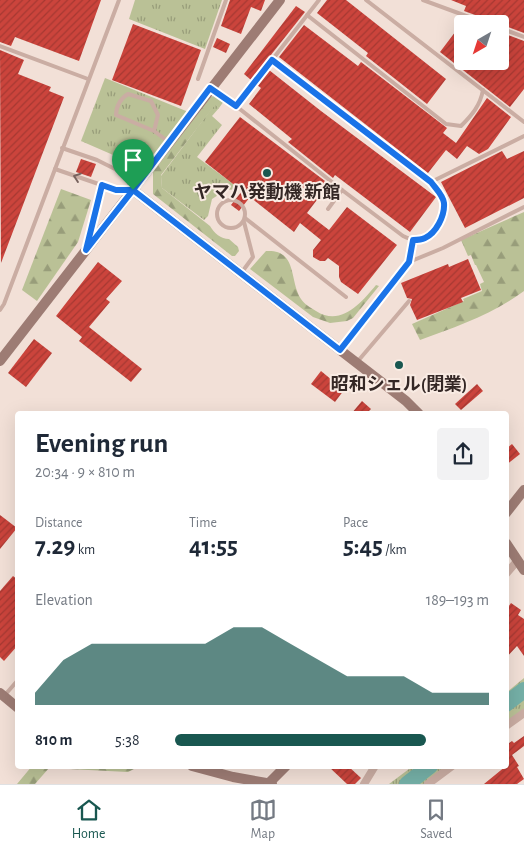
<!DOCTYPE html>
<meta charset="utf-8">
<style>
body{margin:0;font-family:"Alegreya Sans","Noto Sans JP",sans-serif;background:#f2f2f3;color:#1f2937;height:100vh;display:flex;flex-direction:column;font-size:19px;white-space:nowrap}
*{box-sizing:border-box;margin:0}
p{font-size:16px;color:#747a83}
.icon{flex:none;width:28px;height:28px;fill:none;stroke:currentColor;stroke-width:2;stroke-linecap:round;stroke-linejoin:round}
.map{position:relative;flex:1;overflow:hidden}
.details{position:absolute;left:15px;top:411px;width:494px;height:358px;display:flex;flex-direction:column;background:#fff;border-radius:5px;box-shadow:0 5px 20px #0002}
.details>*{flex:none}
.needle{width:32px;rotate:219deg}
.fabs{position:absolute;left:454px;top:15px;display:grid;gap:10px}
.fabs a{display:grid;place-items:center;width:55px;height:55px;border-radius:5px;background:#fff;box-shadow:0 5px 20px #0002;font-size:25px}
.pin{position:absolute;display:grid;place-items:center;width:42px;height:42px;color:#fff;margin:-51px -21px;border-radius:50% 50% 50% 0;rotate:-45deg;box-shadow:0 0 5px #0007}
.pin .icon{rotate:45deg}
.round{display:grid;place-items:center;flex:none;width:52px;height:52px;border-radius:5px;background:#f2f2f3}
.head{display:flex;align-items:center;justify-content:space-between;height:85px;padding:0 20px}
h1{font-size:28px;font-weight:700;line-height:38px}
.figures{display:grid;grid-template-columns:repeat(3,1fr);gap:8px;height:85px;padding:5px 20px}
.figures div{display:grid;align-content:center}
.figures b{font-size:25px;font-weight:700}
.figures small{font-size:14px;font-weight:400}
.figures p{font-size:14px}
.chart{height:140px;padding:10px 20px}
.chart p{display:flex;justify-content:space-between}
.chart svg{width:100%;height:90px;margin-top:5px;fill:#195750;opacity:.7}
ul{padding:0 20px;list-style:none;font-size:16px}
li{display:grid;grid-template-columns:80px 60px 1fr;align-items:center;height:38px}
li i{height:12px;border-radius:6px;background:#195750}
.dock{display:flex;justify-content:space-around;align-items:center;height:70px;border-top:1px solid #e0e1e3;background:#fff;font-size:14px;color:#747a83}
.dock a{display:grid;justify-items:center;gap:2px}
.dock .active{color:#195750}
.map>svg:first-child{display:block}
</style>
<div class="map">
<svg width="524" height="784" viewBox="0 0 524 784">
<defs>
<pattern id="grass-tufts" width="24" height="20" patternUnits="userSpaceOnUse" patternTransform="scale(1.25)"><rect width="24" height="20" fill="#bac196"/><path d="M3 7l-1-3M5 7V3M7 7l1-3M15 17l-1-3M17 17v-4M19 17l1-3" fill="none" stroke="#989d7a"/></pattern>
<pattern id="forest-firs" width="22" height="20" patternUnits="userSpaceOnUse" patternTransform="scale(1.25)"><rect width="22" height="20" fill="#bac196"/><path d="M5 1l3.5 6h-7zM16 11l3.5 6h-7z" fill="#989d7a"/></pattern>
<pattern id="building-hatch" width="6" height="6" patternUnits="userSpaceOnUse" patternTransform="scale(1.25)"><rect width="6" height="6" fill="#cb443c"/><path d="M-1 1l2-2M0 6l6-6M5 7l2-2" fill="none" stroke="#a63932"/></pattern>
</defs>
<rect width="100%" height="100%" fill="#f2e0d7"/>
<g fill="url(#grass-tufts)">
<polygon points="135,0 222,0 205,49 129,19"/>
<polygon points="105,78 191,113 143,168 81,141"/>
<polygon points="215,104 219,108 212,116 222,125 197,157 240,189 226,190 212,199 208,216 204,220 162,188 161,176"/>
<polygon points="524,678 524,710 506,725 506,693"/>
<polygon points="413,766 452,766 428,784 389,784"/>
</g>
<g fill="url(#forest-firs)">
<path d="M214,96L219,97L224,101L219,108L215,105L161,175L162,188L210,226C214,233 221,239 229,239L238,247L239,251L235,256H232L153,194V172L210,97Z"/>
<polygon points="61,189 91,200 78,242 37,301 22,290"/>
<path d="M524,212V291C493,314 456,327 420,340L412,324L464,301L463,299L482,291L480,284L484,282L476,265H475L471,255L468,256L461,240Z"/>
<path d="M266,251C298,249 289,281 301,299C304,304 311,308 316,311C341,327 361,303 376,285L379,286L353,318L347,321L330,323L313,317L250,269Z"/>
<polygon points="32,766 140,766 128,772 49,768 35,784 17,784"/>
</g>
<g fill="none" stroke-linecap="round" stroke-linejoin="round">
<g stroke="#75b0a7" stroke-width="16">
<polyline points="506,704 524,690"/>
<polyline points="407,784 430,766"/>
</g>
</g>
<g fill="url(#building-hatch)">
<polygon points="0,0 101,0 79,61 15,37 11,46 0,42"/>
<polygon points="230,0 265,0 261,11 251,7 241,34 221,26"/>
<polygon points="327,0 346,0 446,79 427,104 366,56 368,53 317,13"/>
<polygon points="451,0 524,0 524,33 500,24 492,24 489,20 464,11 466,6"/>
<polygon points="296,6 305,12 251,80 244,74"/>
<polygon points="462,23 462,61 500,61 500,32 524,41 524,89 510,107 440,52"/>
<polygon points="133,24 201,50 181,106 112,80"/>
<polygon points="304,25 358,66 361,62 447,128 443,133 456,143 487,98 511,117 488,149 479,154 467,146 457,159 446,150 428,173 279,57"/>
<polygon points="217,38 230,44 226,53 213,47"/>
<polygon points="0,50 24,60 18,74 51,87 49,91 64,97 1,263"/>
<polygon points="269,70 321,111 436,197 410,232 335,175 333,178 288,142 292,139 249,104 261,88 257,85"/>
<polygon points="240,117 329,184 307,213 329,230 347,207 397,245 358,294 341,282 339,277 339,266 328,258 325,261 320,261 313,257 313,250 321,240 300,223 294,232 250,197 239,211 231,205 242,191 205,162"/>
<polygon points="502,151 507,159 524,151 524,198 465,228 441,182"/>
<polygon points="81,159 96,164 91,177 76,172"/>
<polygon points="468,259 481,290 461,298 463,302 417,320 410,305 412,299 407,298 401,283 448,264 449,267"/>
<polygon points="98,262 122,281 106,299 110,302 89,327 142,369 131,382 79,341 82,337 56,316"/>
<polygon points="34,339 52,353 26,387 8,373"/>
<polygon points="321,371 344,390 335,402 311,384"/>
<polygon points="477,384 483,391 461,410 455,404"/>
<polygon points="362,401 371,409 366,414 351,414"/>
<polygon points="512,444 520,454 506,465 506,449"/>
<polygon points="0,515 17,528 0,549"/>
<polygon points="13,576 18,580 18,645 4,661 0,657 0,591"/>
<polygon points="511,603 521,610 518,615 524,619 524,656 517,646 506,658 506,610"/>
<polygon points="524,736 524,746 512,755 519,766 517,767 524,779 517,784 484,784 506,766 506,745 512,741 514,743"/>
<polygon points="328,766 348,766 361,778 355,784 347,784"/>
</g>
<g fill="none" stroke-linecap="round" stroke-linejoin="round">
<g stroke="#caada3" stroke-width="4">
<polyline points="366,0 524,122"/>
<polyline points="423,0 488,24"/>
<path d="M307,15L446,124L461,126C472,115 480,106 483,90"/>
<polyline points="500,28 524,37"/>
<polyline points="0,46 88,79"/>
<polyline points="272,60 431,182"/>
<polyline points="198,79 226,0"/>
<polyline points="211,89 236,106 319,0"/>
<polyline points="236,106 342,190"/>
<path d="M154,131L158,115L151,101L128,94C121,98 116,106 116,115L154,131L169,142"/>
<polyline points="55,169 116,190 133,190 123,173 97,160 62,148"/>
<circle cx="231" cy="214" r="14"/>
<path d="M328,209L342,190L403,236C409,239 415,241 422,239C435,235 445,216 444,203C443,195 436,189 431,182L524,136"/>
<polyline points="245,218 346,297"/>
<polyline points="88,243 102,185"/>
<polyline points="409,262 413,240"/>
<polyline points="242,272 253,257 244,222"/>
<polyline points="0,310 4,304 119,0"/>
<polyline points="341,349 409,262 443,248 524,207"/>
<polyline points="358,361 409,301"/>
<polyline points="4,696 18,680"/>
</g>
<g stroke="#caada3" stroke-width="8">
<polyline points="506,574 518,560"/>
<polyline points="506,726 524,713"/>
<polyline points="364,784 375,766"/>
<polyline points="428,784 452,766"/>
</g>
<g stroke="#9d7c74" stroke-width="10">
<polyline points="133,190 406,401 419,414"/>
<polyline points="0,361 280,0"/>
<polyline points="506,513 524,490"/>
<polyline points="506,543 524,570"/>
<polyline points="0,693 18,708"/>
<polyline points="192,766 233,777 272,784"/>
<polyline points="268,784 286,766"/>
</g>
</g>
<defs><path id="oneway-chevron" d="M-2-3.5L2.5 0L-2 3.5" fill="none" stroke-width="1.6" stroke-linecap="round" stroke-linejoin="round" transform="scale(1.25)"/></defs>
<use stroke="#78635e" href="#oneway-chevron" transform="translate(77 177) rotate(-161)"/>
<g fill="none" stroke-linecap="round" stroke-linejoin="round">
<defs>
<path id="route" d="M133,190L86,250L102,185L116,190H133L340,350L409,262L413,240C417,240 421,240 425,238C436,233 445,216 444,203C443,195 436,189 431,182L272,60L236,106L210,88L133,190"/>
</defs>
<use href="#route" stroke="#fff" stroke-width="10"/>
<use href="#route" stroke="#1a73e8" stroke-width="6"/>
</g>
<g fill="#195750" stroke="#f9ebe3" stroke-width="2">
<circle cx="267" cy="173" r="5"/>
<circle cx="399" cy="365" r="5"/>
</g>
<g text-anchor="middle" stroke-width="4" stroke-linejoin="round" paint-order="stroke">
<g font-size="18" font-weight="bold" fill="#342725" stroke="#f9ebe3">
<text x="267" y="198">ヤマハ発動機 新館</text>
<text x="399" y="390">昭和シェル(閉業)</text>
</g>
</g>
</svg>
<div class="fabs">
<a><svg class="needle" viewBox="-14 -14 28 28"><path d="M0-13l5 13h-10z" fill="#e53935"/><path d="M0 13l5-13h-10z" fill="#747a83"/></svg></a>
</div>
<div class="pin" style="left:133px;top:190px;background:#1e9e55"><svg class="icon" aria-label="arrive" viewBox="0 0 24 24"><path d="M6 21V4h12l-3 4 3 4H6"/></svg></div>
<section class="details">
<div class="head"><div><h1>Evening run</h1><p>20:34 · 9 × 810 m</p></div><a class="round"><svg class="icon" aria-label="share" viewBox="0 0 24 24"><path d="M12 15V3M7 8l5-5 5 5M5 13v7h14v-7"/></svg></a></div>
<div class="figures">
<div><p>Distance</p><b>7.29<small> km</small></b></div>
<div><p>Time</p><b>41:55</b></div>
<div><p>Pace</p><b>5:45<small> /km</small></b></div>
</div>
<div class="chart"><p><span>Elevation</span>189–193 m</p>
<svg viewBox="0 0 160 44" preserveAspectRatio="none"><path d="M0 44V38L10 22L20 14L30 14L40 14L50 14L60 14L70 6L80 6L90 14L100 22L110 30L120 30L130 30L140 38L150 38L160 38V44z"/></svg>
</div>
<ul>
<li><b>810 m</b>5:38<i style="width:80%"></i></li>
</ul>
</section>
</div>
<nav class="dock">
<a class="active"><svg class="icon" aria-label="home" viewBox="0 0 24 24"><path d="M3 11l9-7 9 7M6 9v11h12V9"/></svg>Home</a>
<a><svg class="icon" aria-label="map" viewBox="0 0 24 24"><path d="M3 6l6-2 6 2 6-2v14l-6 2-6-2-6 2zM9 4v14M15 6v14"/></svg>Map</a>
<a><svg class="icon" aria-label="saved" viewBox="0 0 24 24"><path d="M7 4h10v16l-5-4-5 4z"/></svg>Saved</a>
</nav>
